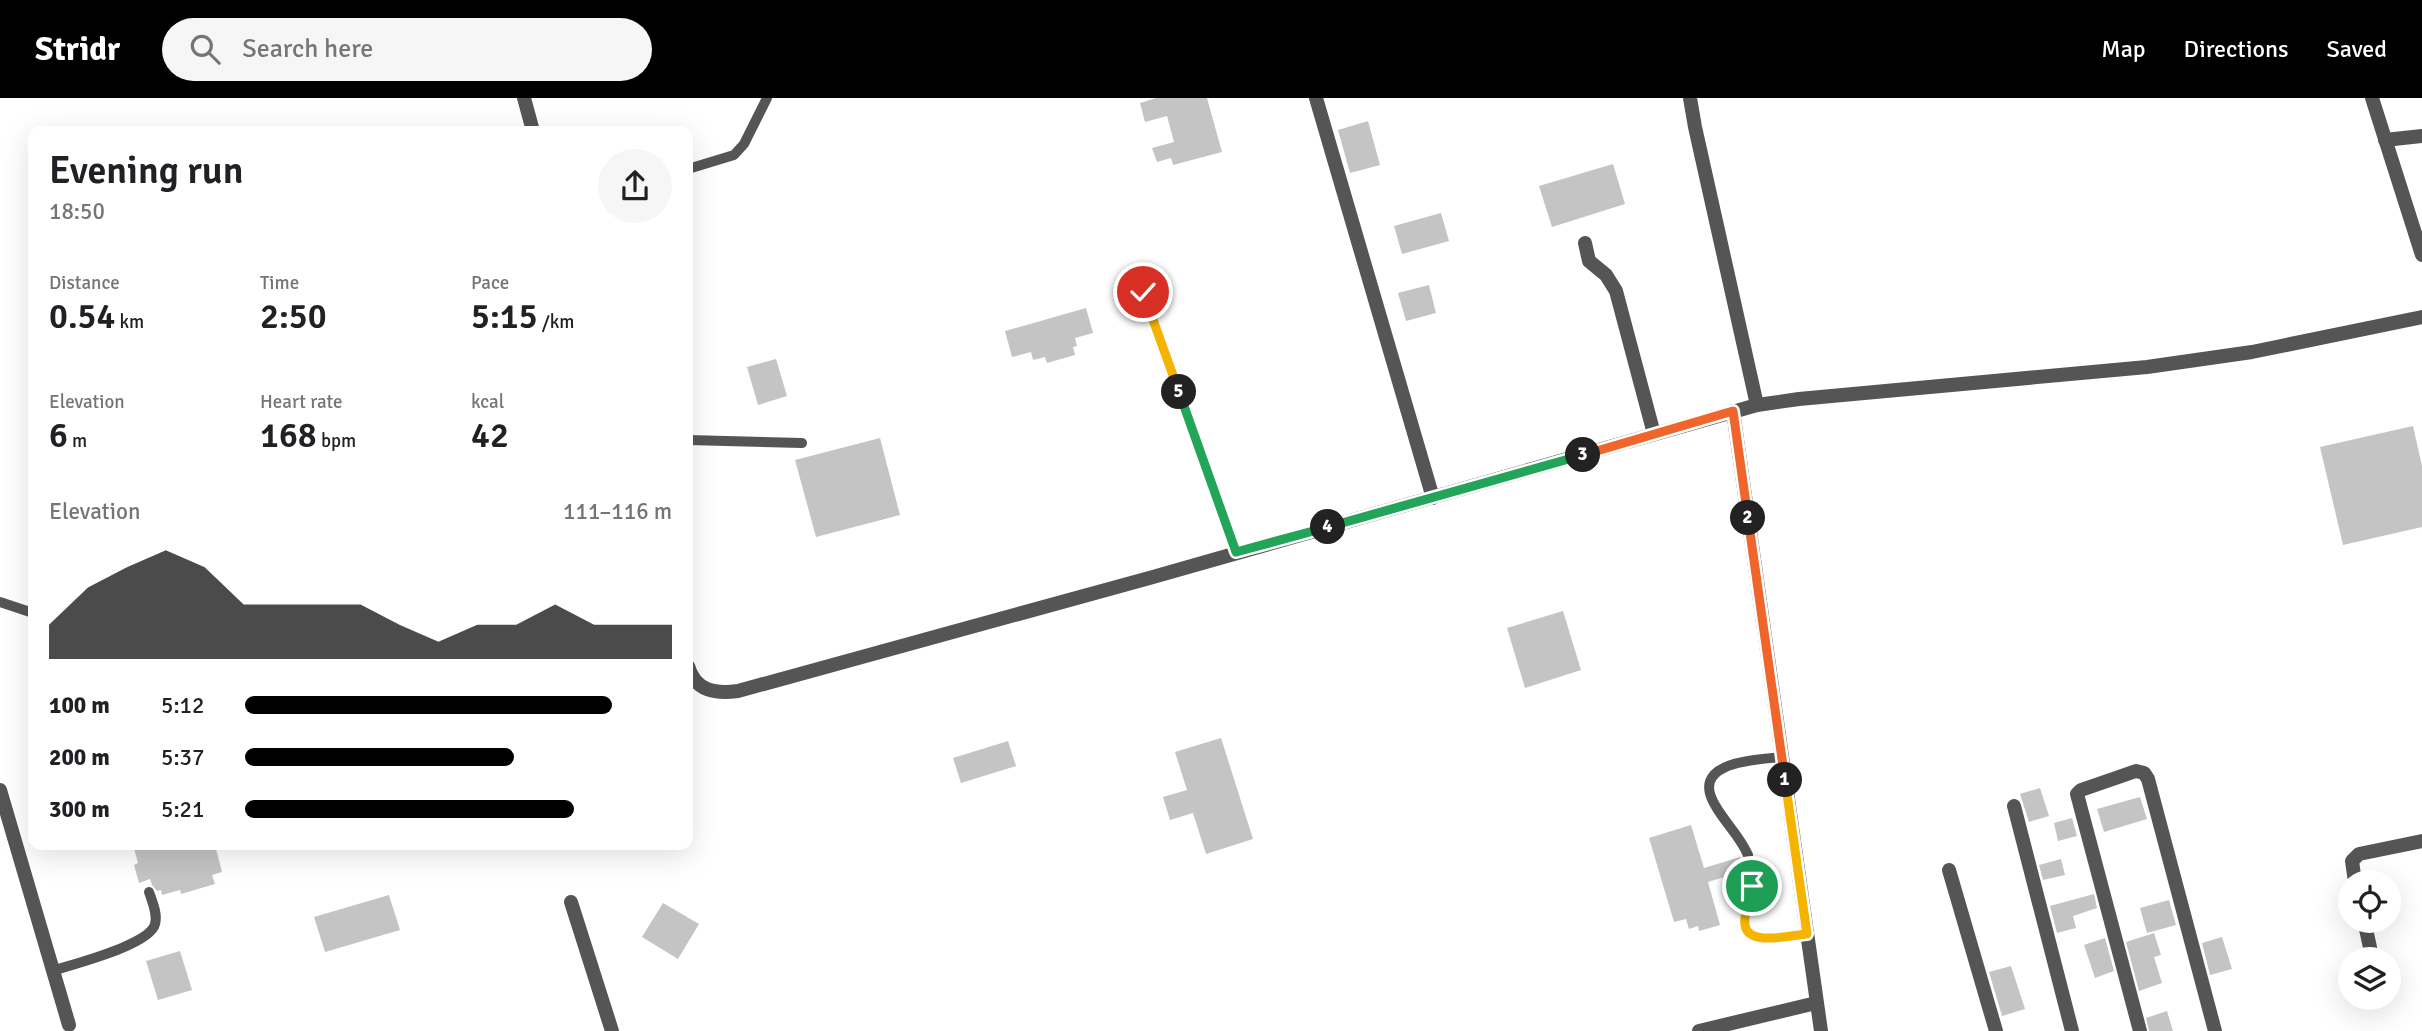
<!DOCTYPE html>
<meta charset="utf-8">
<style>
body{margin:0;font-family:Signika,sans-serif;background:#f6f6f6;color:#202124;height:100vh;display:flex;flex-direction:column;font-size:26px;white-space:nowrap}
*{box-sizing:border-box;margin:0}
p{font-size:23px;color:#757577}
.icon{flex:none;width:38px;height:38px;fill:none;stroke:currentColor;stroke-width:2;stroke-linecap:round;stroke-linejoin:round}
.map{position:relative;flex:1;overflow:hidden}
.drawer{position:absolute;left:28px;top:28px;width:665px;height:724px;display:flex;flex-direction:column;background:#fff;border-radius:14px;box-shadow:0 7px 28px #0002}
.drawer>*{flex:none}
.fabs{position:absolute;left:2338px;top:772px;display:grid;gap:14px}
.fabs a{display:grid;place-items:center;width:63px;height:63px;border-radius:50%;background:#fff;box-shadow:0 7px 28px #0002;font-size:35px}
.pin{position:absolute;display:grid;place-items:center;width:60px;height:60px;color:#fff;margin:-30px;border:4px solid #fff;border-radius:50%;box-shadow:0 2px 7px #0007}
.km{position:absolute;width:35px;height:35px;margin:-18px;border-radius:50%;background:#222;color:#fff;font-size:19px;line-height:35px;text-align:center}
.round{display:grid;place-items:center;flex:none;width:74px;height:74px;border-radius:37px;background:#f6f6f6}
.overview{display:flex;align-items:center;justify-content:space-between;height:119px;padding:0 21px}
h1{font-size:38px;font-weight:600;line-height:52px}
.metrics{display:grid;grid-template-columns:repeat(3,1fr);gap:10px;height:119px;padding:7px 21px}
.metrics div{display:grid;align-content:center}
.metrics b{font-size:35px;font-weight:600}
.metrics small{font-size:19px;font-weight:400}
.metrics p{font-size:19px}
.chart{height:196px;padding:14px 21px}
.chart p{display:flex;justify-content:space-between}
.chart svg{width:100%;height:126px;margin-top:7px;fill:#000;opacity:.7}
ul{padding:0 21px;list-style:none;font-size:23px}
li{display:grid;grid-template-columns:112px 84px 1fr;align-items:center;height:52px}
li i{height:18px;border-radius:9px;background:#000}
header{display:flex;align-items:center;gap:42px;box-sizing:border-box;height:98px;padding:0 35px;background:#000;color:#fff}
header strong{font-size:33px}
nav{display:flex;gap:38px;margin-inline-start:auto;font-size:24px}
.search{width:490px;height:63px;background:#f6f6f6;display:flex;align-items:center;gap:18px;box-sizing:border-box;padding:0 24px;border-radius:38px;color:#757577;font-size:26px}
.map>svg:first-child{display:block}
</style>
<header>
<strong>Stridr</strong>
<div class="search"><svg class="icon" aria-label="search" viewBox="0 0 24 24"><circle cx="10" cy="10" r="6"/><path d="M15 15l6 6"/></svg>Search here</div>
<nav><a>Map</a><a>Directions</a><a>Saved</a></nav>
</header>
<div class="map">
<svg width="2422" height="933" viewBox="0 0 2422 933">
<rect width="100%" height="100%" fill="#fff"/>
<g fill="#c4c4c4">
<polygon points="1156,0 1207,0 1222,54 1173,67 1171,60 1157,64 1152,50 1174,44 1167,18 1145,24 1140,5"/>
<polygon points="1368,23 1380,67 1350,75 1338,32"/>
<polygon points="1613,66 1625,106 1552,129 1539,88"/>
<polygon points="1441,115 1449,143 1402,156 1394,128"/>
<polygon points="1429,187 1436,215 1406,223 1398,195"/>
<polygon points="1086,210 1093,235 1075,240 1077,248 1073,249 1075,257 1047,265 1045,259 1033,262 1031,254 1012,259 1005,233"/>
<polygon points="776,261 787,298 758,307 747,269"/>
<polygon points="2413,328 2422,368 2422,429 2343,447 2320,349"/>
<polygon points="880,340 900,417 816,439 795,362"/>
<polygon points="1563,513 1581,572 1525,590 1507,530"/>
<polygon points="1221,640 1253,741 1206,756 1193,715 1170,722 1163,699 1187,692 1175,654"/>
<polygon points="1008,643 1016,668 961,685 953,660"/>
<polygon points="2040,690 2049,718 2029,724 2020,696"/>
<polygon points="2140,699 2147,721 2104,734 2097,711"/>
<polygon points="2072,720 2077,738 2058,743 2054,725"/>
<polygon points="1691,727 1704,770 1740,759 1747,765 1744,773 1708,784 1720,827 1699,833 1698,828 1689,831 1686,821 1674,824 1649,740"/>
<polygon points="133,747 215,747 222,774 212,777 215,786 181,796 180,792 162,797 161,792 157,793 152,787 150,781 139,785 134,767 138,765"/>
<polygon points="2061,761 2065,777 2043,782 2039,767"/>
<polygon points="2094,796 2097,810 2073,818 2076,830 2057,835 2050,808"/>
<polygon points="389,797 400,832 325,854 314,819"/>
<polygon points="2169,802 2176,827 2147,835 2140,810"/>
<polygon points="663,805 699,826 678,861 642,839"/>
<polygon points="2154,835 2161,857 2154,859 2162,885 2139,893 2126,844"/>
<polygon points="2222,839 2232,871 2210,877 2202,845"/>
<polygon points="2105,840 2114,873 2095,880 2084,847"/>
<polygon points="180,853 192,892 158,902 146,863"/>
<polygon points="2011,868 2025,911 2002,918 1989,874"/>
<polygon points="2167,913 2173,933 2149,933 2146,920"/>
</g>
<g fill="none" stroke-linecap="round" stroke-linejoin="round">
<g stroke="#555" stroke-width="10">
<polyline points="688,71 734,57 744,46 767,0"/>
<polyline points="1143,194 1236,454"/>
<polyline points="688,342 802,345"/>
<polyline points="0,504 33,515"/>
<path d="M1748,757C1740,738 1725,725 1715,707C1689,663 1756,662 1782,659"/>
<polyline points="1752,771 1750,802 1745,819 1747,834 1757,840 1806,836"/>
<path d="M52,873C73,866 150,847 155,826C158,816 152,803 149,794"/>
</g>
<g stroke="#555" stroke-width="14">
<polyline points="524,0 533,33"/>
<polyline points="1316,0 1433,400"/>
<polyline points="1690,0 1695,29 1757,307"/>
<polyline points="2372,0 2422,157"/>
<polyline points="2385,42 2422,38"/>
<polyline points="1585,145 1589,163 1606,177 1616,193 1654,336"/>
<polyline points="1733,313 1821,933"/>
<path d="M688,568C695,593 715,596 738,593L1153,479L1757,307L1799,301L2147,269L2252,254L2422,219"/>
<polyline points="0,692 69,927"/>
<polyline points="2014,708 2072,933"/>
<polyline points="1949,772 1996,933"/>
<polyline points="2355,784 2352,763 2359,756 2422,743"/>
<polyline points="571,804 612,933"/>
<polyline points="2364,822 2371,854"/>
<polyline points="1699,933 1816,905"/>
<polyline points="2140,933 2077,696 2081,692 2136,673 2144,675 2148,681 2215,933"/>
</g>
</g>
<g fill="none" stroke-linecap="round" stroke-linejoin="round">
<defs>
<path id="split-1" d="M1752,788C1750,800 1743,815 1745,827C1748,849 1791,837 1807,836L1785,682"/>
<polyline id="split-2" points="1748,420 1785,682"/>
<polyline id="split-3" points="1583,357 1733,313 1748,420"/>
<polyline id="split-4" points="1328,429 1583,357"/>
<polyline id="split-5" points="1179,294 1236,454 1328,429"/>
<polyline id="split-6" points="1143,194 1179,294"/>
</defs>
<use href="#split-1" stroke="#fff" stroke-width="14"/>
<use href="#split-2" stroke="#fff" stroke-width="14"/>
<use href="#split-3" stroke="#fff" stroke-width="14"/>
<use href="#split-4" stroke="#fff" stroke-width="14"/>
<use href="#split-5" stroke="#fff" stroke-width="14"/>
<use href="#split-6" stroke="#fff" stroke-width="14"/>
<use href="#split-1" stroke="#f5b400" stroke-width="9"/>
<use href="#split-2" stroke="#f0652b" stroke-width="9"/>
<use href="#split-3" stroke="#f0652b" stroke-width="9"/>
<use href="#split-4" stroke="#22a559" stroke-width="9"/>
<use href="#split-5" stroke="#22a559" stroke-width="9"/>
<use href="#split-6" stroke="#f5b400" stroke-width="9"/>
</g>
</svg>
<div class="fabs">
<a><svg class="icon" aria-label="locate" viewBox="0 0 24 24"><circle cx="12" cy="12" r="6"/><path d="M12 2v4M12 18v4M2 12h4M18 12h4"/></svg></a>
<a><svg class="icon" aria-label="layers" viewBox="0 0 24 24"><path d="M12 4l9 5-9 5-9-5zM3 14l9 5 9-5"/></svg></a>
</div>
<div class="pin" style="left:1752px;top:788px;background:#1e9e55"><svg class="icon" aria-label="arrive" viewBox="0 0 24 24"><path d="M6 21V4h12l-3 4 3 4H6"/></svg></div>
<div class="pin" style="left:1143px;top:194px;background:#d93025"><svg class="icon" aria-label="check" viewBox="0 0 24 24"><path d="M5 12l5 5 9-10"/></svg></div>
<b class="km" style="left:1785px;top:682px">1</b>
<b class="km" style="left:1748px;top:420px">2</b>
<b class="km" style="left:1583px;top:357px">3</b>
<b class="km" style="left:1328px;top:429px">4</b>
<b class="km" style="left:1179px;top:294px">5</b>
<section class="drawer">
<div class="overview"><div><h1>Evening run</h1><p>18:50</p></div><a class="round"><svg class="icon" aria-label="share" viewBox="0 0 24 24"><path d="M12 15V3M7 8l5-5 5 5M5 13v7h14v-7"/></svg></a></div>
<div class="metrics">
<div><p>Distance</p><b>0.54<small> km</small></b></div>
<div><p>Time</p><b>2:50</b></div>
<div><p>Pace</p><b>5:15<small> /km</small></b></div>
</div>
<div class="metrics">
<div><p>Elevation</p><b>6<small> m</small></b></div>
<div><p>Heart rate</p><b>168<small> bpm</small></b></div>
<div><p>kcal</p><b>42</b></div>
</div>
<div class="chart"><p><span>Elevation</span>111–116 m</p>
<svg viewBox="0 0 160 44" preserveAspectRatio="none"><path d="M0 44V32L10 19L20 12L30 6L40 12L50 25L60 25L70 25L80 25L90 32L100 38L110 32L120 32L130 25L140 32L150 32L160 32V44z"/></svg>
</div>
<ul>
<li><b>100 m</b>5:12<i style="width:86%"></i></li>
<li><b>200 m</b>5:37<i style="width:63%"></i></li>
<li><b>300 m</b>5:21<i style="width:77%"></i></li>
</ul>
</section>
</div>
